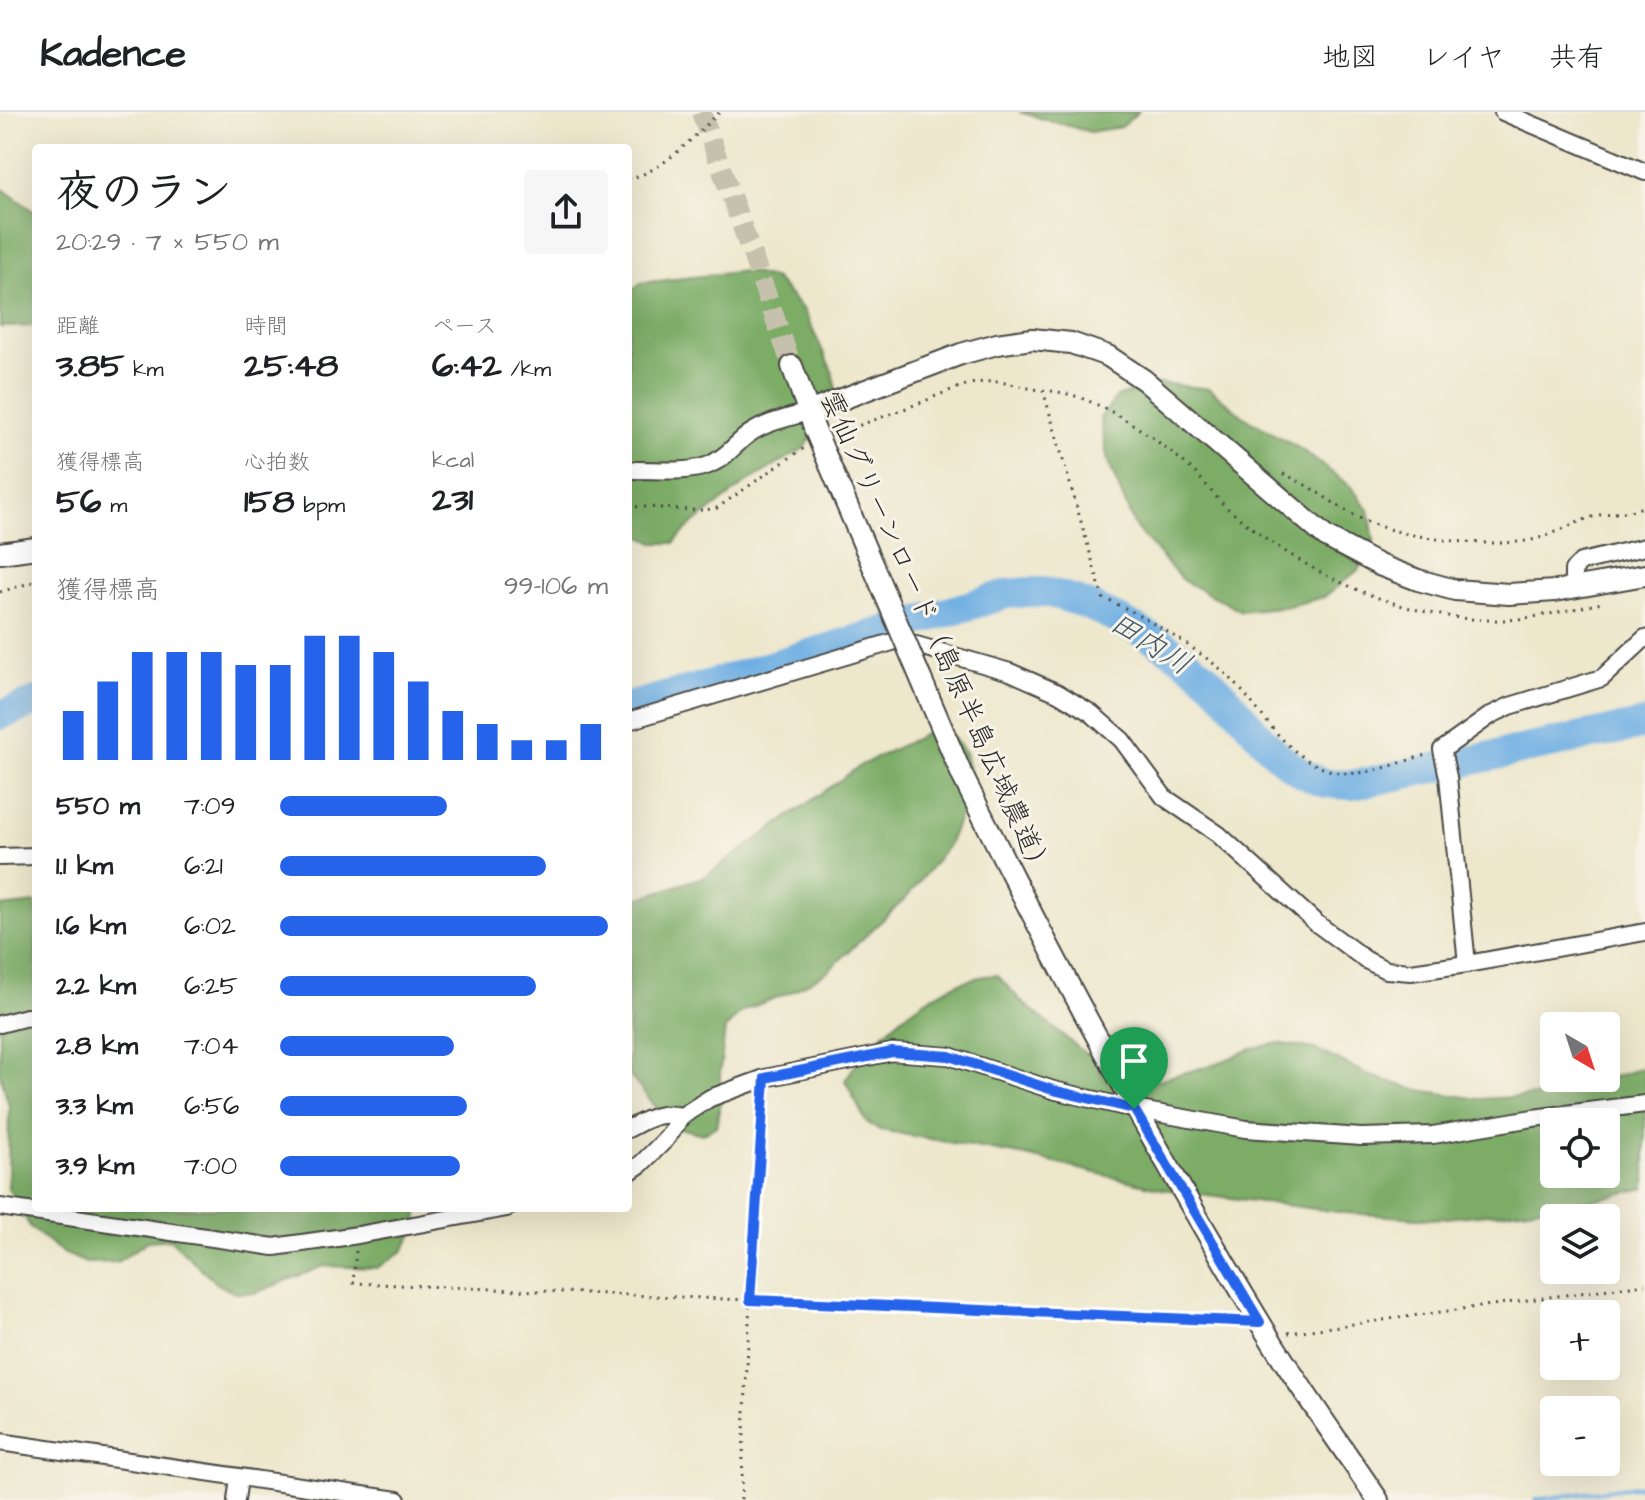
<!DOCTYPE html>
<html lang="ja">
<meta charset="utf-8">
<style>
body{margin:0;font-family:"Architects Daughter","Klee One",sans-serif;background:#f6f6f6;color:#202124;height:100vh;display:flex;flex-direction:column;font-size:30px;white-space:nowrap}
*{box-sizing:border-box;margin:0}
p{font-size:26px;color:#757577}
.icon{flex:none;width:44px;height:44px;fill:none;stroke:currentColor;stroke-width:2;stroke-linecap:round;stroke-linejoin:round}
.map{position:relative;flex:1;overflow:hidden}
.drawer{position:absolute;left:32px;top:32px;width:600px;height:1068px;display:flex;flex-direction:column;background:#fff;border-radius:8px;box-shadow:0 8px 32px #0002}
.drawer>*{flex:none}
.needle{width:52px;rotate:141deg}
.tools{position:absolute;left:1540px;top:900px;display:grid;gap:16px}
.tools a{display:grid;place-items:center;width:80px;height:80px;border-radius:8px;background:#fff;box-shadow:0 8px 32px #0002;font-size:40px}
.pin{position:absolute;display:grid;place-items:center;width:68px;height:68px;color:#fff;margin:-82px -34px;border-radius:50% 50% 50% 0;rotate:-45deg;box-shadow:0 0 8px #0007}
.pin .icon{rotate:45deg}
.round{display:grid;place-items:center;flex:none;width:84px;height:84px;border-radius:8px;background:#f6f6f6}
.overview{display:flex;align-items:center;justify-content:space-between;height:136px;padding:0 24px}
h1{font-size:44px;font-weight:700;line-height:60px}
.figures{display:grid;grid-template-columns:repeat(3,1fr);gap:12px;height:136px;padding:8px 24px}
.figures div{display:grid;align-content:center}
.figures b{font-size:34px;font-weight:700}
.figures small{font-size:22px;font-weight:400}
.figures p{font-size:22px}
.chart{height:224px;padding:16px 24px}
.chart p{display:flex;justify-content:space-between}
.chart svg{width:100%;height:144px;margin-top:8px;stroke:#2563eb;stroke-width:6}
ul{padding:0 24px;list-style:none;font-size:26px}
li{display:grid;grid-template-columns:128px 96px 1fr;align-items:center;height:60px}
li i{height:20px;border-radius:10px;background:#2563eb}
header{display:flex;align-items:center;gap:48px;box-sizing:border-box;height:112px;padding:0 40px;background:#fff;border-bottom:2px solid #e0e0e0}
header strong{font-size:38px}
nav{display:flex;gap:44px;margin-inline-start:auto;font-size:28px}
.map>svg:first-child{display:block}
</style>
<header>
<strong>Kadence</strong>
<nav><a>地図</a><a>レイヤ</a><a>共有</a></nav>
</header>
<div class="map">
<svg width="1645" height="1388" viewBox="0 0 1645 1388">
<rect width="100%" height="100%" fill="#f7f3e8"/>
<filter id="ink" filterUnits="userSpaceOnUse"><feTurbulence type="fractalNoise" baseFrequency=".0125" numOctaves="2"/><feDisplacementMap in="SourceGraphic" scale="16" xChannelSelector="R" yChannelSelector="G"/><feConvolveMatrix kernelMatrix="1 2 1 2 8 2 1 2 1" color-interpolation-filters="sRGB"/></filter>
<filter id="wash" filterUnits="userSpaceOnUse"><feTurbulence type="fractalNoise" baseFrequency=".006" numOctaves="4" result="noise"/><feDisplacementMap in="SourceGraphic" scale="32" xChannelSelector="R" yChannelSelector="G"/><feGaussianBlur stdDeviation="1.8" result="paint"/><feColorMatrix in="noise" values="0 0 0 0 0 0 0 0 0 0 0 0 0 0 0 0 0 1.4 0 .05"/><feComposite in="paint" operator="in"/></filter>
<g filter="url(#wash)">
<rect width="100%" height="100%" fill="#ede7cc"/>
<g fill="#7bac66" stroke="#536c48" stroke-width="2" fill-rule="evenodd">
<polygon points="1019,0 1138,0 1121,15 1090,20"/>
<polygon points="0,75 36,101 36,214 0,215"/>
<polygon points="745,159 775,167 804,199 832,259 839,293 803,337 747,370 689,415 674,431 654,431 628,418 628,181 641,171"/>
<polygon points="1159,271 1210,277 1244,305 1302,338 1350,374 1369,398 1374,429 1358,458 1324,485 1288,494 1241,499 1182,468 1135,415 1108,350 1100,306 1118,284"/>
<polygon points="937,616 952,624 965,641 972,674 948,733 907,785 828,859 793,879 742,899 725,917 720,960 720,995 716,1014 702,1022 672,1014 628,962 628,790 706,764 861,653"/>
<polygon points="36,791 36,1096 419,1096 416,1117 403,1139 377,1156 324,1154 255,1181 236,1181 217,1172 170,1127 148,1129 117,1150 86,1151 63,1141 31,1116 8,1076 9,993 0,962 0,795"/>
<path d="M997,863L1022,890L1086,942L1128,960L1158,968L1216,952L1251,937L1278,931L1314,937L1371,964L1413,977L1479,987L1554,983L1645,955V1076L1594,1088L1499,1101L1433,1107L1346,1101L1162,1077L1026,1044L880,1018L866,1010L845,968C876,921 939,865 997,863ZM1554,1010H1606V1062H1554Z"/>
</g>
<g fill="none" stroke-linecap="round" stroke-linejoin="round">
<polyline stroke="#6eafe3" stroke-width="5" points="1536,1388 1645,1373"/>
<g stroke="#6eafe3" stroke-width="30">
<path d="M628,595L694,577L1007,482C1020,481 1036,478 1049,481C1097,491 1174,535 1210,568C1246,602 1273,654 1322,670C1332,673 1343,672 1353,673L1645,612"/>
<polyline points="0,603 36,590"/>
</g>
</g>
</g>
<g filter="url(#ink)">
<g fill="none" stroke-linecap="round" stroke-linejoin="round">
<polyline stroke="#c6c1ac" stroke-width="20" stroke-dasharray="20 10" stroke-linecap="butt" points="701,0 792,254"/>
<defs>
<g id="minor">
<polyline points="1503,0 1645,60"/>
<path d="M628,358C653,357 686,362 709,353C726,346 735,332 749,322C766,310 788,306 808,300"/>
<polyline points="1573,476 1573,458 1581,450 1645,435"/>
<polyline points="628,609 899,528 1010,560 1058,581 1091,601 1122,628 1164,685 1218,722 1316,811 1366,848 1386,858 1411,860 1467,852 1645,820"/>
<polyline points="0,745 36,744"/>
<polyline points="1467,852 1448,665 1442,638 1491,603 1510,594 1602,566 1645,526"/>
<polyline points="0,912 27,905 36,908"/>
<path d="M628,1017C647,1007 660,999 682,1004"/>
<polyline points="628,1061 641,1052 666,1027 682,1004 710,986 765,966 892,940 949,944 1053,978 1134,997 1246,1017 1361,1025 1433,1023 1533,1006 1645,992"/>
<polyline points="0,1095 274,1135 358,1123 507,1096"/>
<polyline points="0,1330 397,1388"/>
<polyline points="236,1388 239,1366"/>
</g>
<g id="tertiary">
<polyline points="792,254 813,312"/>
<polyline points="808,300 961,242 997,232 1032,227 1071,231 1108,244 1144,268 1326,425 1379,453 1418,468 1455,478 1509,482 1555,479 1645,463"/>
<polyline points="0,441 36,436"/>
<path d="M962,663C1056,854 1156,1040 1267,1222C1301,1278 1341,1333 1378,1388"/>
</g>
</defs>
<use href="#minor" stroke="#484743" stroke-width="20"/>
<use href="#tertiary" stroke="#484743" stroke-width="24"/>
<g stroke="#484743" stroke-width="3" stroke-dasharray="2 6" stroke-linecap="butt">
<path d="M628,67C664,59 693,25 720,0"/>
<path d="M1043,278L1103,486C1144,504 1182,527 1218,555C1259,588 1281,648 1336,660C1365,666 1399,650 1426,643"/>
<path d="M837,322C865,311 894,301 922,290C942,282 963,271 985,270C1000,268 1018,274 1033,277C1050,279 1065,280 1081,286C1119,300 1158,328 1188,354C1202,366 1212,382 1225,394C1300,460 1404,511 1506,508C1539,506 1571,497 1602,491"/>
<path d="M1283,362C1314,374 1341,400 1373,412C1412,427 1495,437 1536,427C1555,422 1573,411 1592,405C1609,399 1630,403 1645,393"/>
<path d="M628,395C658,393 689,402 717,396L804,336"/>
<polyline points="0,480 36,469"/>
<polyline points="356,1139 353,1171 1236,1209"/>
<polyline points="1288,1221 1645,1172"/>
<polyline points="741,1388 750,1188 764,982"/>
</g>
<use href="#minor" stroke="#fff" stroke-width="16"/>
<use href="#tertiary" stroke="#fff" stroke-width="20"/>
<defs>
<polyline id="tertiary-bridge" points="814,316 962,663"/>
</defs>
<use href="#tertiary-bridge" stroke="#484743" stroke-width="24" stroke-linecap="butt"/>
<use href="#tertiary-bridge" stroke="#fff" stroke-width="20"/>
</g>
</g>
<g fill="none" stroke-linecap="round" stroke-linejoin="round" filter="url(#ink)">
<defs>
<polygon id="route" points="892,940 949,944 1053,978 1134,997 1260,1210 750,1188 765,966"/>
</defs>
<use href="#route" stroke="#fff" stroke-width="16"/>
<use href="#route" stroke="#2563eb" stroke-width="10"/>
</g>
<g text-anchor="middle" stroke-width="6" stroke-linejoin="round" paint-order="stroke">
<g font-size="28" fill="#2b2b2b" stroke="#f7f3e8">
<text transform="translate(937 522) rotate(66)" y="10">雲仙グリーンロード（島原半島広域農道）</text>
</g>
<g font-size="30" font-style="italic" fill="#42596b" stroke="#f7f3e8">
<text transform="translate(1151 531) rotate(32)" y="10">田内川</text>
</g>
</g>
</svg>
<div class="tools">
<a><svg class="needle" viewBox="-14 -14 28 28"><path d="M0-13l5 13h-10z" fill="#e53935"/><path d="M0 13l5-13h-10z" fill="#757577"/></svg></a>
<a><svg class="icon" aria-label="locate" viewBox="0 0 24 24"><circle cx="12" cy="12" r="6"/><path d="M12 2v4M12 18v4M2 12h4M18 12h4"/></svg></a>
<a><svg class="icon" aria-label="layers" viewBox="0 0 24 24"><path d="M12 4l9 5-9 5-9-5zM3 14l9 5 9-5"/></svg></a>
<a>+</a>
<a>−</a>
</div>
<div class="pin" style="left:1134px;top:997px;background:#1e9e55"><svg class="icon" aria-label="arrive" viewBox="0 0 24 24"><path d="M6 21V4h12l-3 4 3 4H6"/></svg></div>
<section class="drawer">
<div class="overview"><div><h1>夜のラン</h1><p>20:29 · 7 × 550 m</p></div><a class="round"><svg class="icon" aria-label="share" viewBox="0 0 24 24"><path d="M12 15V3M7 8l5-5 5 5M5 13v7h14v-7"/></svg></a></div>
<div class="figures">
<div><p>距離</p><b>3.85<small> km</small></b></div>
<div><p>時間</p><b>25:48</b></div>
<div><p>ペース</p><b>6:42<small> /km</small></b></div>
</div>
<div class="figures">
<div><p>獲得標高</p><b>56<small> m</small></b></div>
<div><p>心拍数</p><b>158<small> bpm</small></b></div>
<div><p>kcal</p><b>231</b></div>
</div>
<div class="chart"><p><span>獲得標高</span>99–106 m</p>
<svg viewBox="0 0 160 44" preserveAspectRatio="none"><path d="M5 44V29M15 44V20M25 44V11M35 44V11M45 44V11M55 44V15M65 44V15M75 44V6M85 44V6M95 44V11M105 44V20M115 44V29M125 44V33M135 44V38M145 44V38M155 44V33"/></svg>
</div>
<ul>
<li><b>550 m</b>7:09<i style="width:51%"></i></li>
<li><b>1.1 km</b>6:21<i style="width:81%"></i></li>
<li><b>1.6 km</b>6:02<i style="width:100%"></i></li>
<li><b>2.2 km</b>6:25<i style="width:78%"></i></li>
<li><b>2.8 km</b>7:04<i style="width:53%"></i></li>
<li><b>3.3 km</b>6:56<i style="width:57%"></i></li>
<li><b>3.9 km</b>7:00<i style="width:55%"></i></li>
</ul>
</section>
</div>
